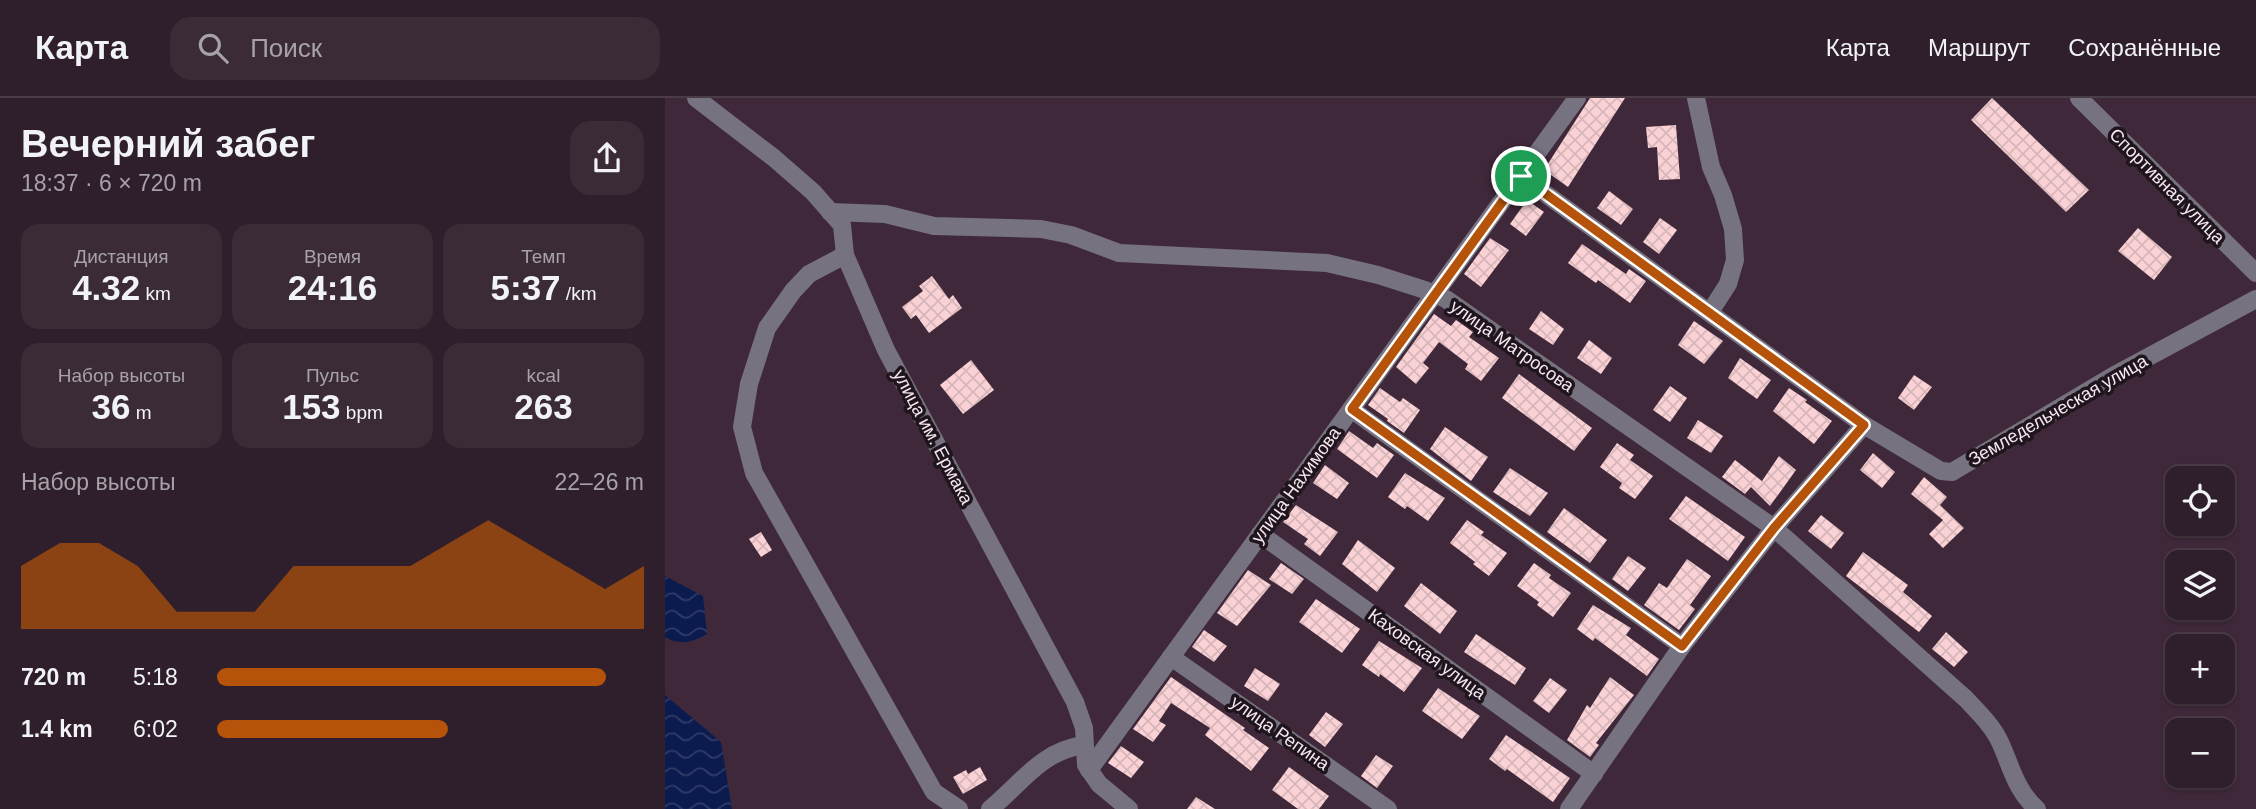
<!DOCTYPE html>
<html lang="ru">
<meta charset="utf-8">
<style>
body{margin:0;font-family:Helvetica,sans-serif;background:#3b2b37;color:#f1f3f6;height:100vh;display:flex;flex-direction:column;font-size:26px;white-space:nowrap}
*{box-sizing:border-box;margin:0}
p{font-size:23px;color:#a7a2a9}
.icon{flex:none;width:38px;height:38px;fill:none;stroke:currentColor;stroke-width:2;stroke-linecap:round;stroke-linejoin:round}
.map{position:relative;flex:1;overflow:hidden}
.details{display:flex;flex-direction:column;background:#2f1e2b;width:665px}
.details>*{flex:none}
.controls{position:absolute;left:1500px;top:368px;display:grid;gap:14px}
.controls a{display:grid;place-items:center;width:70px;height:70px;border-radius:14px;background:#2f1e2b;box-shadow:0 2px 5px #0004,0 0 0 2px #4a3c47;font-size:35px}
.pin{position:absolute;display:grid;place-items:center;width:60px;height:60px;color:#fff;margin:-30px;border:4px solid #fff;border-radius:50%;box-shadow:0 2px 7px #0007}
.round{display:grid;place-items:center;flex:none;width:74px;height:74px;border-radius:21px;background:#3b2b37}
.headline{display:flex;align-items:center;justify-content:space-between;height:119px;padding:0 21px}
h1{font-size:38px;font-weight:800;line-height:52px}
.metrics{display:grid;grid-template-columns:repeat(3,1fr);gap:10px;height:119px;padding:7px 21px}
.metrics div{display:grid;align-content:center;border-radius:18px;background:#3b2b37;text-align:center}
.metrics b{font-size:35px;font-weight:800}
.metrics small{font-size:19px;font-weight:400}
.metrics p{font-size:19px}
.chart{height:196px;padding:14px 21px}
.chart p{display:flex;justify-content:space-between}
.chart svg{width:100%;height:126px;margin-top:7px;fill:#b45309;opacity:.7}
ul{padding:0 21px;list-style:none;font-size:23px}
li{display:grid;grid-template-columns:112px 84px 1fr;align-items:center;height:52px}
li i{height:18px;border-radius:9px;background:#b45309}
header{display:flex;align-items:center;gap:42px;box-sizing:border-box;height:98px;padding:0 35px;background:#2f1e2b;border-bottom:2px solid #4a3c47}
header strong{font-size:33px}
nav{display:flex;gap:38px;margin-inline-start:auto;font-size:24px}
.search{width:490px;height:63px;background:#3b2b37;display:flex;align-items:center;gap:18px;box-sizing:border-box;padding:0 24px;border-radius:21px;color:#a7a2a9;font-size:26px}
main{display:flex;flex:1;min-height:0}
.map>svg:first-child{display:block}
</style>
<header>
<strong>Карта</strong>
<div class="search"><svg class="icon" aria-label="search" viewBox="0 0 24 24"><circle cx="10" cy="10" r="6"/><path d="M15 15l6 6"/></svg>Поиск</div>
<nav><a>Карта</a><a>Маршрут</a><a>Сохранённые</a></nav>
</header>
<main>
<section class="details">
<div class="headline"><div><h1>Вечерний забег</h1><p>18:37 · 6 × 720 m</p></div><a class="round"><svg class="icon" aria-label="share" viewBox="0 0 24 24"><path d="M12 15V3M7 8l5-5 5 5M5 13v7h14v-7"/></svg></a></div>
<div class="metrics">
<div><p>Дистанция</p><b>4.32<small> km</small></b></div>
<div><p>Время</p><b>24:16</b></div>
<div><p>Темп</p><b>5:37<small> /km</small></b></div>
</div>
<div class="metrics">
<div><p>Набор высоты</p><b>36<small> m</small></b></div>
<div><p>Пульс</p><b>153<small> bpm</small></b></div>
<div><p>kcal</p><b>263</b></div>
</div>
<div class="chart"><p><span>Набор высоты</span>22–26 m</p>
<svg viewBox="0 0 160 44" preserveAspectRatio="none"><path d="M0 44V22L10 14L20 14L30 22L40 38L50 38L60 38L70 22L80 22L90 22L100 22L110 14L120 6L130 14L140 22L150 30L160 22V44z"/></svg>
</div>
<ul>
<li><b>720 m</b>5:18<i style="width:91%"></i></li>
<li><b>1.4 km</b>6:02<i style="width:54%"></i></li>
</ul>
</section>
<div class="map">
<svg width="1591" height="711" viewBox="0 0 1591 711">
<defs>
<pattern id="water-waves" width="16" height="10" patternUnits="userSpaceOnUse" patternTransform="scale(1.75)"><rect width="16" height="10" fill="#0b1b4e"/><path d="M0 5q4-4 8 0t8 0" fill="none" stroke="#2f3c68"/></pattern>
<pattern id="building-cross-hatch" width="8" height="8" patternUnits="userSpaceOnUse" patternTransform="scale(1.75)"><rect width="8" height="8" fill="#fad2d6"/><path d="M0 0l8 8M0 8l8-8" fill="none" stroke="#d7b6ba"/></pattern>
</defs>
<rect width="100%" height="100%" fill="#3f2839"/>
<g fill="url(#water-waves)">
<path d="M0,478L38,498L42,536C28,544 15,548 0,539Z"/>
<polygon points="0,597 56,644 67,711 0,711"/>
</g>
<g fill="url(#building-cross-hatch)">
<polygon points="925,0 960,0 903,89 879,72"/>
<polygon points="1327,0 1424,92 1401,114 1306,22"/>
<polygon points="1011,27 1015,81 994,82 992,49 983,50 981,29"/>
<polygon points="944,93 968,111 956,127 932,110"/>
<polygon points="862,102 879,114 861,138 845,126"/>
<polygon points="995,120 1012,132 994,156 978,144"/>
<polygon points="1473,130 1507,159 1489,182 1453,153"/>
<polygon points="825,140 844,152 816,189 799,176"/>
<polygon points="917,146 961,176 964,171 981,183 965,205 933,182 931,185 903,165"/>
<polygon points="267,178 284,201 288,197 297,210 264,235 251,217 246,221 237,209 258,193 254,188"/>
<polygon points="876,213 899,231 888,247 864,231"/>
<polygon points="769,216 786,228 791,222 808,234 804,239 834,260 816,283 800,271 803,266 774,244 758,265 764,270 751,286 731,269"/>
<polygon points="1029,223 1058,243 1039,266 1013,247"/>
<polygon points="924,242 947,260 936,276 912,260"/>
<polygon points="1075,260 1106,282 1092,301 1063,280"/>
<polygon points="306,262 329,292 298,316 275,287"/>
<polygon points="854,276 927,330 909,353 837,300"/>
<polygon points="1249,277 1267,289 1249,312 1233,300"/>
<polygon points="1005,288 1022,300 1005,324 988,312"/>
<polygon points="715,290 735,304 738,300 755,312 739,335 722,323 723,321 703,307"/>
<polygon points="1124,290 1142,302 1140,304 1167,323 1149,346 1108,313"/>
<polygon points="1033,322 1058,338 1046,355 1022,340"/>
<polygon points="780,329 823,359 806,383 765,351"/>
<polygon points="684,333 708,350 712,345 729,357 712,380 672,351"/>
<polygon points="952,345 969,357 965,362 988,378 970,401 954,390 957,385 935,369"/>
<polygon points="1208,355 1230,374 1217,390 1195,372"/>
<polygon points="1114,358 1131,372 1105,408 1086,389 1080,396 1057,379 1070,362 1097,383"/>
<polygon points="660,367 684,385 672,401 648,385"/>
<polygon points="845,370 883,395 865,418 828,394"/>
<polygon points="740,375 780,400 763,423 742,408 740,411 723,399"/>
<polygon points="1259,379 1282,399 1275,407 1299,430 1278,450 1264,436 1278,422 1246,396"/>
<polygon points="1021,398 1080,439 1063,463 1004,421"/>
<polygon points="631,407 673,434 655,458 639,446 643,441 618,424"/>
<polygon points="899,410 942,442 925,465 882,434"/>
<polygon points="1156,417 1179,435 1166,451 1143,433"/>
<polygon points="802,422 819,434 816,437 842,455 824,478 808,466 810,464 785,445"/>
<polygon points="96,434 107,452 96,459 84,441"/>
<polygon points="693,442 730,470 712,494 677,466"/>
<polygon points="1198,454 1243,487 1238,494 1267,518 1254,534 1181,478"/>
<polygon points="963,458 981,470 963,493 947,481"/>
<polygon points="1022,461 1046,478 1025,507 1030,511 1014,532 979,507 994,485 1002,490"/>
<polygon points="616,465 639,481 627,496 604,481"/>
<polygon points="869,465 886,477 884,480 906,495 888,519 872,507 874,504 852,488"/>
<polygon points="583,472 606,487 572,528 552,515"/>
<polygon points="756,485 792,513 775,536 739,508"/>
<polygon points="651,501 695,531 677,555 634,524"/>
<polygon points="928,507 966,530 961,537 994,561 982,578 930,540 928,543 912,531"/>
<polygon points="539,532 562,548 549,564 527,549"/>
<polygon points="1281,534 1303,554 1289,569 1267,551"/>
<polygon points="811,536 861,570 850,587 799,554"/>
<polygon points="714,543 757,570 739,594 715,576 714,579 697,567"/>
<polygon points="590,570 615,586 603,603 579,588"/>
<polygon points="506,579 580,630 578,632 604,650 586,673 540,637 545,630 506,605 494,623 501,627 488,644 468,631"/>
<polygon points="945,579 969,597 931,645 934,647 925,659 902,642 922,607 925,610"/>
<polygon points="885,580 902,592 884,615 868,603"/>
<polygon points="773,590 815,618 797,641 757,613"/>
<polygon points="661,614 678,626 660,649 644,637"/>
<polygon points="841,637 905,680 888,704 842,671 840,673 824,661"/>
<polygon points="456,648 479,664 466,680 443,665"/>
<polygon points="711,657 728,668 712,690 696,678"/>
<polygon points="315,669 322,682 298,696 288,679 301,672 303,676"/>
<polygon points="624,669 664,698 654,711 633,711 607,692"/>
<polygon points="531,699 550,711 522,711"/>
</g>
<g fill="none" stroke-linecap="round" stroke-linejoin="round">
<g stroke="#76727f" stroke-width="18">
<polyline points="31,0 109,60 148,94 177,127 180,157 221,252 410,604 419,630 421,667 434,686 464,711"/>
<polyline points="1031,0 1046,69 1058,97 1068,131 1070,162 1063,186 1045,214"/>
<polyline points="1414,0 1591,175"/>
<polyline points="856,78 1199,327 1276,373 1287,374 1448,278 1591,201"/>
<path d="M165,114L220,116L269,128L376,131L406,137L454,155L662,165L713,177L760,192L781,201L1109,430L1301,601C1313,614 1327,627 1335,644C1346,668 1351,693 1372,711"/>
<polyline points="180,157 144,176 128,193 102,230 84,286 77,329 89,375 269,694 294,711"/>
<polyline points="686,311 1017,548"/>
<polyline points="595,436 929,676"/>
<polyline points="506,559 723,711"/>
<polyline points="424,672 912,0"/>
<path d="M325,711C357,685 375,654 418,647"/>
<polyline points="904,711 1017,548 1109,430 1199,327"/>
</g>
</g>
<g fill="none" stroke-linecap="round" stroke-linejoin="round">
<defs>
<polygon id="route" points="856,78 1199,327 1109,430 1017,548 687,311"/>
</defs>
<use href="#route" stroke="#fff" stroke-width="14"/>
<use href="#route" stroke="#b45309" stroke-width="9"/>
</g>
<g text-anchor="middle" stroke-width="7" stroke-linejoin="round" paint-order="stroke">
<g font-size="18" fill="#f7e7f2" stroke="#1f151d">
<text transform="translate(1502 88) rotate(45)" y="6">Спортивная улица</text>
<text transform="translate(847 248) rotate(35)" y="6">улица Матросова</text>
<text transform="translate(1393 312) rotate(-30)" y="6">Земледельческая улица</text>
<text transform="translate(268 339) rotate(62)" y="6">улица им. Ермака</text>
<text transform="translate(631 387) rotate(-54)" y="6">улица Нахимова</text>
<text transform="translate(762 556) rotate(36)" y="6">Каховская улица</text>
<text transform="translate(615 635) rotate(35)" y="6">улица Репина</text>
</g>
</g>
</svg>
<div class="controls">
<a><svg class="icon" aria-label="locate" viewBox="0 0 24 24"><circle cx="12" cy="12" r="6"/><path d="M12 2v4M12 18v4M2 12h4M18 12h4"/></svg></a>
<a><svg class="icon" aria-label="layers" viewBox="0 0 24 24"><path d="M12 4l9 5-9 5-9-5zM3 14l9 5 9-5"/></svg></a>
<a>+</a>
<a>−</a>
</div>
<div class="pin" style="left:856px;top:78px;background:#1e9e55"><svg class="icon" aria-label="arrive" viewBox="0 0 24 24"><path d="M6 21V4h12l-3 4 3 4H6"/></svg></div>
</div>
</main>
